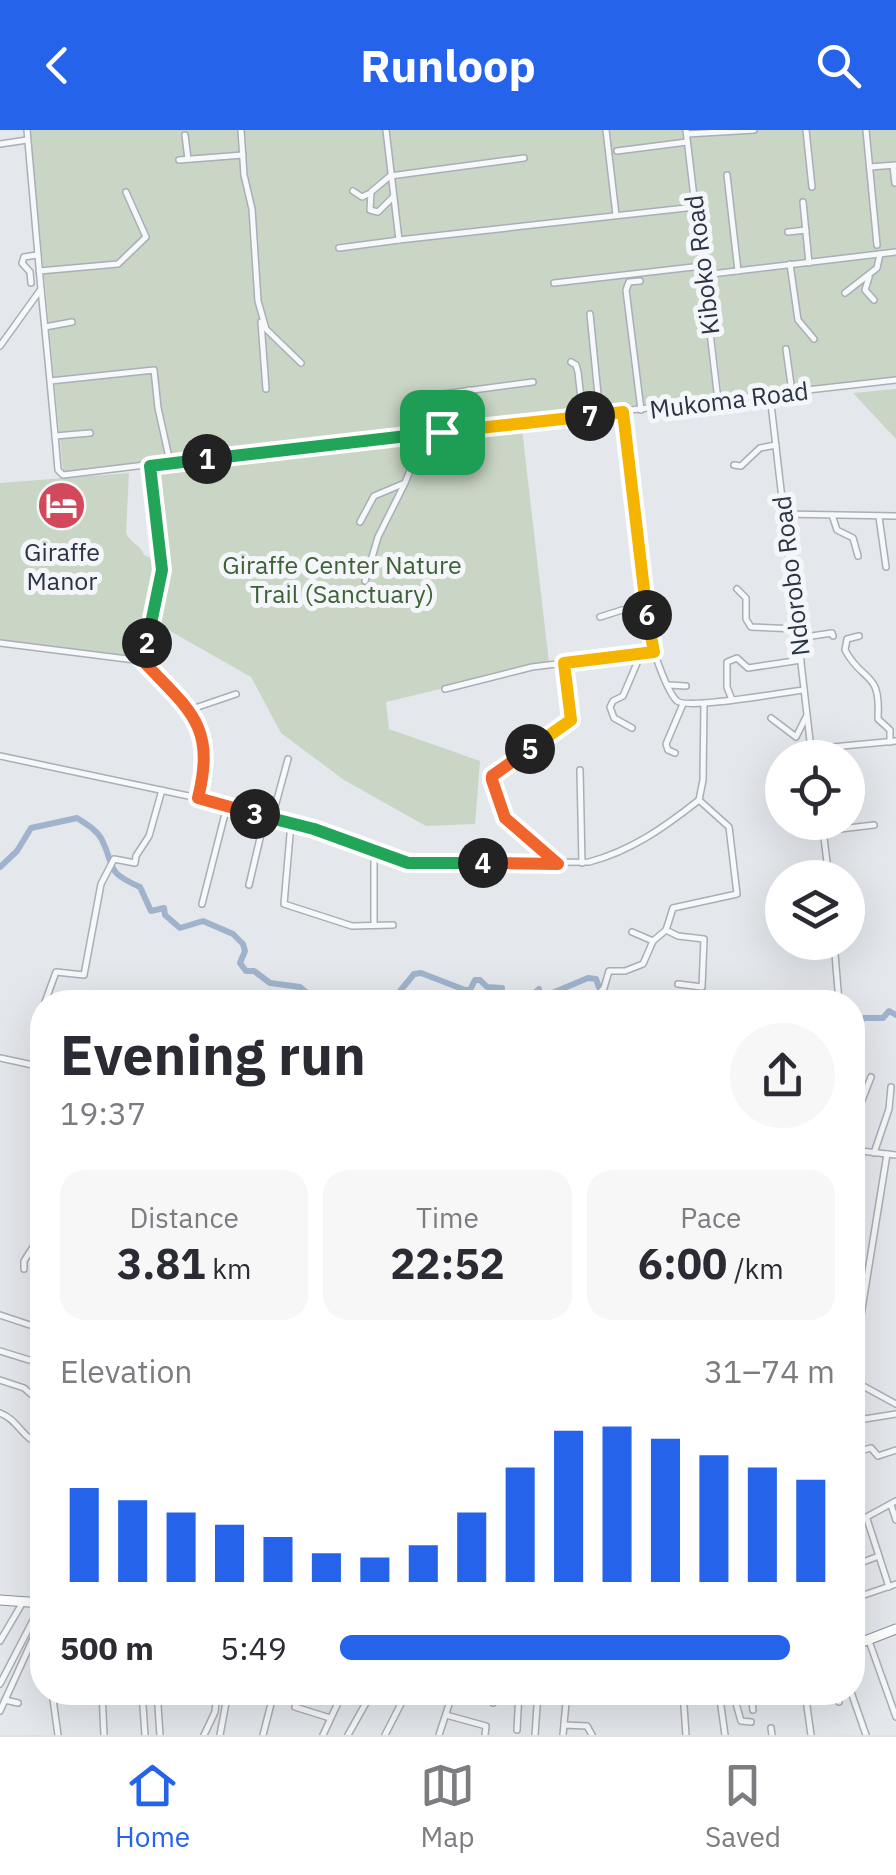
<!DOCTYPE html>
<meta charset="utf-8">
<style>
body{margin:0;font-family:"IBM Plex Sans",sans-serif;background:#f7f7f7;color:#2b2b33;height:100vh;display:flex;flex-direction:column;font-size:38px;white-space:nowrap}
*{box-sizing:border-box;margin:0}
p{font-size:32px;color:#7c7c81}
.icon{flex:none;width:55px;height:55px;fill:none;stroke:currentColor;stroke-width:2;stroke-linecap:round;stroke-linejoin:round}
.map{position:relative;flex:1;overflow:hidden}
.details{position:absolute;left:30px;top:860px;width:835px;height:715px;display:flex;flex-direction:column;background:#fff;border-radius:40px;box-shadow:0 10px 40px #0002}
.details>*{flex:none}
.fabs{position:absolute;left:765px;top:610px;display:grid;gap:20px}
.fabs a{display:grid;place-items:center;width:100px;height:100px;border-radius:50%;background:#fff;box-shadow:0 10px 40px #0002;font-size:50px}
.pin{position:absolute;display:grid;place-items:center;width:85px;height:85px;color:#fff;margin:-42px;border-radius:20px;box-shadow:0 5px 15px #0006}
.km{position:absolute;width:50px;height:50px;margin:-25px;border-radius:50%;background:#222;color:#fff;font-size:28px;line-height:50px;text-align:center}
.round{display:grid;place-items:center;flex:none;width:105px;height:105px;border-radius:52px;background:#f7f7f7}
.summary{display:flex;align-items:center;justify-content:space-between;height:170px;padding:0 30px}
h1{font-size:55px;font-weight:700;line-height:75px}
.stats{display:grid;grid-template-columns:repeat(3,1fr);gap:15px;height:170px;padding:10px 30px}
.stats div{display:grid;align-content:center;border-radius:25px;background:#f7f7f7;text-align:center}
.stats b{font-size:42px;font-weight:700}
.stats small{font-size:28px;font-weight:400}
.stats p{font-size:28px}
.chart{height:280px;padding:20px 30px}
.chart p{display:flex;justify-content:space-between}
.chart svg{width:100%;height:180px;margin-top:10px;stroke:#2563eb;stroke-width:6}
ul{padding:0 30px;list-style:none;font-size:32px}
li{display:grid;grid-template-columns:160px 120px 1fr;align-items:center;height:75px}
li i{height:25px;border-radius:12px;background:#2563eb}
header{display:flex;justify-content:space-between;align-items:center;height:130px;padding:0 30px;background:#2563eb;color:#fff;font-size:45px;font-weight:700}
.menu{display:flex;justify-content:space-around;align-items:center;height:140px;border-top:2px solid #e1e1e2;background:#fff;font-size:28px;color:#7c7c81}
.menu a{display:grid;justify-items:center;gap:5px}
.menu .selected{color:#2563eb}
.map>svg:first-child{display:block}
</style>
<header><svg class="icon" aria-label="back" viewBox="0 0 24 24"><path d="M15 5l-7 7 7 7"/></svg>Runloop<svg class="icon" aria-label="search" viewBox="0 0 24 24"><circle cx="10" cy="10" r="6"/><path d="M15 15l6 6"/></svg></header>
<div class="map">
<svg width="896" height="1605" viewBox="0 0 896 1605">
<rect width="100%" height="100%" fill="#e4e7ec"/>
<g fill="#c9d6c5">
<polygon points="30,0 682,0 714,266 63,342"/>
<polygon points="689,0 896,0 896,247 722,267"/>
<polygon points="896,259 896,309 853,263"/>
<polygon points="522,299 549,533 386,572 389,599 480,631 475,694 426,696 344,650 281,603 251,547 156,493 167,440 156,342"/>
<path d="M129,343L126,403C130,413 140,414 144,425L155,430L157,446L140,528L0,510V353Z"/>
</g>
<g fill="none" stroke-linecap="round" stroke-linejoin="round">
<g stroke="#9fb4cc" stroke-width="6">
<path d="M0,737L17,721L31,698L77,688C86,694 97,700 102,710C116,738 104,741 140,757L151,781L164,778L165,785L180,798L203,791L233,804L243,814L245,821L240,833L246,841H254L270,853L300,857L312,867L341,872"/>
<polyline points="602,866 603,872"/>
<polyline points="391,872 414,844 421,843 465,860 470,860 475,850 480,850 487,857 502,858 499,871 502,872"/>
<polyline points="524,872 539,859 539,864 545,866 588,848 596,849 600,860"/>
<polyline points="634,872 654,865 667,872"/>
<polyline points="852,900 864,888 883,888 889,881 896,885"/>
</g>
<defs>
<g id="minor">
<polyline points="241,0 244,45 252,79 258,171 266,199 301,233"/>
<polyline points="386,0 399,110 695,77"/>
<polyline points="606,0 616,85"/>
<polyline points="686,0 718,270"/>
<polyline points="806,0 812,57"/>
<polyline points="866,0 877,115"/>
<polyline points="687,4 754,0"/>
<polyline points="185,5 188,29"/>
<polyline points="0,14 27,10"/>
<polyline points="617,21 687,12"/>
<polyline points="179,30 243,25"/>
<polyline points="893,36 895,53"/>
<polyline points="870,37 896,35"/>
<polyline points="727,45 738,141"/>
<polyline points="353,61 362,67 368,64"/>
<polyline points="392,68 378,82 370,80 371,62 390,46 524,28"/>
<polyline points="803,72 809,133"/>
<polyline points="788,102 806,100"/>
<polyline points="339,118 399,110"/>
<polyline points="790,134 798,190 814,209"/>
<polyline points="39,141 118,134 146,107 126,62"/>
<polyline points="703,145 896,122"/>
<polyline points="869,147 865,160 874,170"/>
<polyline points="640,151 629,152 626,160 641,280"/>
<polyline points="31,153 30,142 22,133 24,127 37,125"/>
<polyline points="554,153 702,136"/>
<path d="M41,159C47,219 53,280 58,340L63,345L170,332L158,278L154,240L50,251"/>
<polyline points="845,163 877,138 880,124"/>
<polyline points="590,184 600,285"/>
<polyline points="261,192 266,259"/>
<polyline points="45,197 72,192"/>
<polyline points="0,216 41,159 27,0"/>
<polyline points="786,219 792,262"/>
<polyline points="571,232 576,235 578,242 583,287"/>
<polyline points="469,260 473,297"/>
<polyline points="443,264 533,252"/>
<polyline points="770,265 812,628"/>
<path d="M623,283L649,504C652,518 667,562 677,571C688,580 785,562 804,560"/>
<polyline points="55,306 90,303"/>
<polyline points="170,332 896,250"/>
<polyline points="734,335 741,336 760,318 776,315"/>
<polyline points="784,384 896,386"/>
<polyline points="832,385 837,400 853,408 858,426"/>
<polyline points="879,387 886,437"/>
<polyline points="360,392 374,366 405,353 417,323 441,304"/>
<polyline points="365,451 378,407 404,355"/>
<polyline points="737,459 746,468 746,489 751,497 797,499"/>
<polyline points="600,487 622,480 646,478"/>
<path d="M859,506L847,509L845,520C863,554 881,539 878,589L890,600V612"/>
<polyline points="798,508 832,503 833,506"/>
<polyline points="0,513 143,531"/>
<polyline points="143,531 163,440 150,337"/>
<path d="M143,531C189,580 216,595 198,668"/>
<polyline points="669,555 686,556"/>
<polyline points="445,559 532,537 654,522"/>
<polyline points="732,570 727,557 727,532 737,528 748,538 801,530"/>
<polyline points="189,580 236,564"/>
<polyline points="771,588 796,607 806,587"/>
<polyline points="632,598 614,588 610,577 613,571 623,566 640,526"/>
<polyline points="811,619 896,611"/>
<polyline points="675,623 668,620 666,614 683,574"/>
<path d="M0,626L198,668L315,699L408,733L589,732C631,721 665,697 699,670"/>
<polyline points="580,640 582,733"/>
<polyline points="699,670 703,650 704,574"/>
<polyline points="272,688 288,629"/>
<polyline points="822,692 829,748"/>
<polyline points="291,693 284,774 352,796 393,795"/>
<polyline points="823,701 874,695"/>
<polyline points="374,723 374,795"/>
<polyline points="556,733 505,688 491,647 571,590 564,533"/>
<polyline points="249,755 265,687"/>
<polyline points="202,774 227,676"/>
<polyline points="666,800 678,806 704,809 702,857 678,854"/>
<polyline points="632,802 653,811 666,800 673,778 737,764 729,697 699,670"/>
<polyline points="834,812 839,872"/>
<polyline points="45,872 56,842 84,845 101,754 114,729 135,733 136,726 149,706 162,660"/>
<polyline points="592,872 604,858 609,841 625,841 643,834 653,811"/>
<polyline points="0,928 42,937"/>
<polyline points="35,935 42,886"/>
<polyline points="852,996 871,947"/>
<polyline points="852,1020 896,1025"/>
<polyline points="874,1023 889,979 891,957"/>
<polyline points="852,1048 857,1020"/>
<polyline points="24,1139 24,1131 37,1111 42,1088"/>
<polyline points="0,1185 42,1199"/>
<polyline points="861,1185 887,1024"/>
<polyline points="0,1221 42,1234"/>
<polyline points="0,1250 24,1258 42,1274"/>
<polyline points="852,1250 896,1274"/>
<polyline points="41,1252 42,1253"/>
<path d="M0,1283C19,1290 22,1310 42,1314"/>
<polyline points="852,1291 896,1284"/>
<polyline points="852,1323 871,1318 878,1326 896,1320"/>
<polyline points="891,1375 896,1390"/>
<polyline points="867,1389 889,1457"/>
<polyline points="852,1395 896,1371"/>
<polyline points="852,1436 879,1426"/>
<polyline points="852,1469 896,1454"/>
<polyline points="0,1511 23,1472"/>
<polyline points="869,1511 896,1587"/>
<polyline points="0,1554 42,1473"/>
<polyline points="52,1562 58,1605"/>
<polyline points="102,1562 104,1605"/>
<polyline points="142,1562 145,1605"/>
<polyline points="157,1562 160,1605"/>
<polyline points="521,1562 538,1563"/>
<polyline points="683,1562 686,1605"/>
<polyline points="719,1562 725,1605"/>
<polyline points="751,1562 753,1580"/>
<polyline points="805,1562 811,1605"/>
<polyline points="837,1562 839,1572"/>
<polyline points="851,1562 866,1605"/>
<polyline points="720,1568 735,1570 741,1591 751,1592"/>
<polyline points="5,1570 18,1573"/>
<polyline points="493,1573 495,1562"/>
<polyline points="295,1577 330,1588"/>
<polyline points="0,1581 42,1489"/>
<polyline points="446,1585 486,1596 485,1605"/>
<polyline points="564,1594 567,1562"/>
<polyline points="771,1598 772,1605"/>
<polyline points="517,1600 519,1562"/>
<polyline points="204,1605 215,1582 217,1562"/>
<polyline points="220,1605 228,1562"/>
<polyline points="263,1605 274,1562"/>
<polyline points="323,1605 343,1562"/>
<polyline points="348,1605 372,1562"/>
<polyline points="385,1605 407,1562"/>
<polyline points="439,1605 453,1562"/>
<polyline points="535,1605 538,1562"/>
<polyline points="563,1605 564,1595 587,1596 592,1605"/>
</g>
<g id="highway">
<polyline points="0,1470 42,1473"/>
<polyline points="852,1516 896,1499"/>
</g>
</defs>
<use href="#minor" stroke="#a9aeb7" stroke-width="8"/>
<use href="#highway" stroke="#8b94a3" stroke-width="11"/>
<use href="#minor" stroke="#f7f8fa" stroke-width="5"/>
<use href="#highway" stroke="#fff" stroke-width="9"/>
</g>
<g fill="none" stroke-linecap="round" stroke-linejoin="round">
<defs>
<polyline id="split-1" points="207,329 442,302"/>
<polyline id="split-2" points="147,513 162,440 150,336 207,329"/>
<path id="split-3" d="M147,513L143,531C190,581 216,595 198,668L255,684"/>
<polyline id="split-4" points="255,684 314,699 408,733 483,733"/>
<polyline id="split-5" points="483,733 558,734 505,688 492,650 492,646 530,619"/>
<polyline id="split-6" points="530,619 571,590 564,533 654,522 647,485"/>
<polyline id="split-7" points="590,286 623,282 647,485"/>
<polyline id="split-8" points="442,302 590,286"/>
</defs>
<use href="#split-1" stroke="#fff" stroke-width="20"/>
<use href="#split-2" stroke="#fff" stroke-width="20"/>
<use href="#split-3" stroke="#fff" stroke-width="20"/>
<use href="#split-4" stroke="#fff" stroke-width="20"/>
<use href="#split-5" stroke="#fff" stroke-width="20"/>
<use href="#split-6" stroke="#fff" stroke-width="20"/>
<use href="#split-7" stroke="#fff" stroke-width="20"/>
<use href="#split-8" stroke="#fff" stroke-width="20"/>
<use href="#split-1" stroke="#22a559" stroke-width="12"/>
<use href="#split-2" stroke="#22a559" stroke-width="12"/>
<use href="#split-3" stroke="#f0652b" stroke-width="12"/>
<use href="#split-4" stroke="#22a559" stroke-width="12"/>
<use href="#split-5" stroke="#f0652b" stroke-width="12"/>
<use href="#split-6" stroke="#f5b400" stroke-width="12"/>
<use href="#split-7" stroke="#f5b400" stroke-width="12"/>
<use href="#split-8" stroke="#f5b400" stroke-width="12"/>
</g>
<defs>
<symbol id="hotel-disc" viewBox="-11 -11 22 22"><circle r="9.5" fill="#d1495b" stroke="#f4f6f9"/><path d="M-6-4.5h1.5V1H6V5H4.5V3h-9V5H-6ZM-4 0a1.8 1.8 0 1 1 3.6 0ZM.5 0V-2.5h3Q6-2.5 6 0Z" fill="#fff"/></symbol>
</defs>
<g fill-rule="evenodd">
<use href="#hotel-disc" x="34" y="348" width="55" height="55"/>
</g>
<g text-anchor="middle" stroke-width="10" stroke-linejoin="round" paint-order="stroke">
<g font-size="25" fill="#2b3445" stroke="#f4f6f9">
<text transform="translate(702 135) rotate(-97)" y="9">Kiboko Road</text>
<text transform="translate(729 270) rotate(-7)" y="9">Mukoma Road</text>
<text transform="translate(791 446) rotate(-97)" y="9">Ndorobo Road</text>
</g>
<g font-size="25" fill="#2b3445" stroke="#f4f6f9">
<text x="62" y="431">Giraffe<tspan x="62" dy="29">Manor</tspan></text>
</g>
<g font-size="25" fill="#3f6138" stroke="#f4f6f9">
<text x="342" y="444">Giraffe Center Nature<tspan x="342" dy="29">Trail (Sanctuary)</tspan></text>
</g>
</g>
</svg>
<div class="fabs">
<a><svg class="icon" aria-label="locate" viewBox="0 0 24 24"><circle cx="12" cy="12" r="6"/><path d="M12 2v4M12 18v4M2 12h4M18 12h4"/></svg></a>
<a><svg class="icon" aria-label="layers" viewBox="0 0 24 24"><path d="M12 4l9 5-9 5-9-5zM3 14l9 5 9-5"/></svg></a>
</div>
<div class="pin" style="left:442px;top:302px;background:#1e9e55"><svg class="icon" aria-label="arrive" viewBox="0 0 24 24"><path d="M6 21V4h12l-3 4 3 4H6"/></svg></div>
<b class="km" style="left:207px;top:329px">1</b>
<b class="km" style="left:147px;top:513px">2</b>
<b class="km" style="left:255px;top:684px">3</b>
<b class="km" style="left:483px;top:733px">4</b>
<b class="km" style="left:530px;top:619px">5</b>
<b class="km" style="left:647px;top:485px">6</b>
<b class="km" style="left:590px;top:286px">7</b>
<section class="details">
<div class="summary"><div><h1>Evening run</h1><p>19:37</p></div><a class="round"><svg class="icon" aria-label="share" viewBox="0 0 24 24"><path d="M12 15V3M7 8l5-5 5 5M5 13v7h14v-7"/></svg></a></div>
<div class="stats">
<div><p>Distance</p><b>3.81<small> km</small></b></div>
<div><p>Time</p><b>22:52</b></div>
<div><p>Pace</p><b>6:00<small> /km</small></b></div>
</div>
<div class="chart"><p><span>Elevation</span>31–74 m</p>
<svg viewBox="0 0 160 44" preserveAspectRatio="none"><path d="M5 44V21M15 44V24M25 44V27M35 44V30M45 44V33M55 44V37M65 44V38M75 44V35M85 44V27M95 44V16M105 44V7M115 44V6M125 44V9M135 44V13M145 44V16M155 44V19"/></svg>
</div>
<ul>
<li><b>500 m</b>5:49<i style="width:91%"></i></li>
</ul>
</section>
</div>
<nav class="menu">
<a class="selected"><svg class="icon" aria-label="home" viewBox="0 0 24 24"><path d="M3 11l9-7 9 7M6 9v11h12V9"/></svg>Home</a>
<a><svg class="icon" aria-label="map" viewBox="0 0 24 24"><path d="M3 6l6-2 6 2 6-2v14l-6 2-6-2-6 2zM9 4v14M15 6v14"/></svg>Map</a>
<a><svg class="icon" aria-label="saved" viewBox="0 0 24 24"><path d="M7 4h10v16l-5-4-5 4z"/></svg>Saved</a>
</nav>
